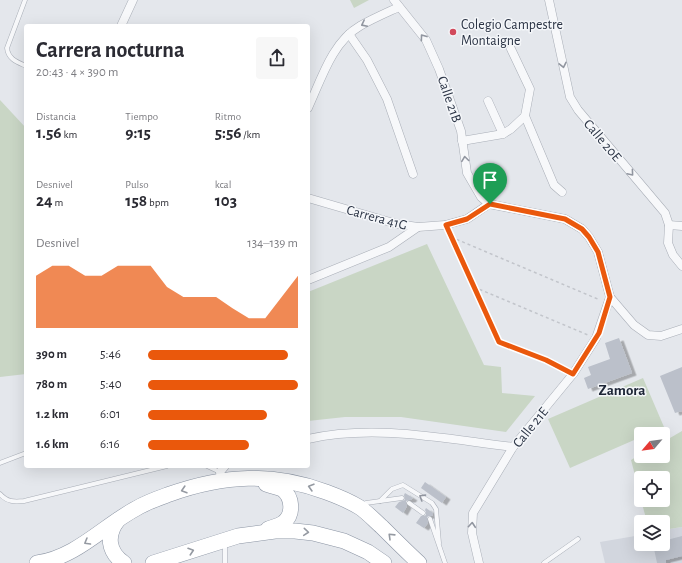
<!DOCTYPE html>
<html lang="es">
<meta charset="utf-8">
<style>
body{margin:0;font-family:"Alegreya Sans",sans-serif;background:#f7f7f7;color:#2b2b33;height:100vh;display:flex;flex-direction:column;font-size:15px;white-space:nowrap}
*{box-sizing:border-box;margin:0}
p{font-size:13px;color:#7c7c81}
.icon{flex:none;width:22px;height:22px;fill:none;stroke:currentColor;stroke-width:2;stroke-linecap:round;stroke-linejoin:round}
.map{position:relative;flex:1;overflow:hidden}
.sheet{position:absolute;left:24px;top:24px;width:286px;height:444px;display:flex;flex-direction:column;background:#fff;border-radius:4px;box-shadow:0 4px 16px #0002}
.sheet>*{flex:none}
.needle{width:26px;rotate:241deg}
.fabs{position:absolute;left:634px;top:427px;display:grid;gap:8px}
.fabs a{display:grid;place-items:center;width:36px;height:36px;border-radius:4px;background:#fff;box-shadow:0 4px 16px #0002;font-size:20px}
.pin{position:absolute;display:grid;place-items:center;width:34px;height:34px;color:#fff;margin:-41px -17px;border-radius:50% 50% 50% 0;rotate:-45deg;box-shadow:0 0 4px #0007}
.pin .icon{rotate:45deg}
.round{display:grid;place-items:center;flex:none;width:42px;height:42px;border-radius:4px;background:#f7f7f7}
.overview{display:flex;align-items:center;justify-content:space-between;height:68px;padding:0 12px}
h1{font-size:22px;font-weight:600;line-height:30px}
.metrics{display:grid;grid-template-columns:repeat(3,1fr);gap:6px;height:68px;padding:4px 12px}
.metrics div{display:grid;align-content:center}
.metrics b{font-size:17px;font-weight:600}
.metrics small{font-size:11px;font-weight:400}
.metrics p{font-size:11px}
.chart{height:112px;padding:8px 12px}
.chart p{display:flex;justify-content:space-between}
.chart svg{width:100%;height:72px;margin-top:4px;fill:#ea580c;opacity:.7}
ul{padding:0 12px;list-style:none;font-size:13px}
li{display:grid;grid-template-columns:64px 48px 1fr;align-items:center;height:30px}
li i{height:10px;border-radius:5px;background:#ea580c}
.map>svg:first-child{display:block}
</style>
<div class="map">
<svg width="682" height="563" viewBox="0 0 682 563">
<defs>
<filter id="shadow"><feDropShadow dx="4.5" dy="2.5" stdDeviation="0" flood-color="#0004"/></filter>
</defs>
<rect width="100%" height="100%" fill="#e4e7ec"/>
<polygon fill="#d2d6de" points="682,527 682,563 605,563 600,542 641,535 641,544 663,544 663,530"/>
<g fill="#c9d6c5">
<polygon points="350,0 369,0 354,8"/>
<polygon points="0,100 26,128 26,374 0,377"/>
<polygon points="427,244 484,365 501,367 502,393 535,396 506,432 401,417 345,417 308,421 308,292"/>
<polygon points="643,378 664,427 647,434 641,434 641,437 570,468 548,419"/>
<polygon points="682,431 682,527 663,530 663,522 647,522 641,500 663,500 663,478 641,478 641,498 631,460 641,454 641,456 663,456 663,442"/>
</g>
<g fill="#bbc0ca" filter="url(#shadow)">
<polygon points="619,338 632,373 588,389 584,378 591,375 588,367 610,359 605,343"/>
<polygon points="682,367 682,411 675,413 660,376"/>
<polygon points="425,482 446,497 442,503 421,488"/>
<polygon points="405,493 413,498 411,500 409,500 406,501 406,504 407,506 403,513 395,507 399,502 405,500 404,495"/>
<polygon points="426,508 433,513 433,514 432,516 429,516 427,517 428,523 424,528 416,523 421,516 424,516 426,515 426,512 425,510"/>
<polygon points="682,536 682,556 666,560 666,563 657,563 653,544 663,544 663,541"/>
</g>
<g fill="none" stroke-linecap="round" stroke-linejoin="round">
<defs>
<g id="lane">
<path d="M25,0L7,48C8,59 17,62 26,66"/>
<polyline points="0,463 26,453"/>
<polyline points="207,466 220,472"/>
<path d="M0,494C7,502 14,502 24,501L167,466"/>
<polyline points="380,501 392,489 403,485 432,503 436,509 439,543"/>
<polyline points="409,503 423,513"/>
<polyline points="363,505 366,503 402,498"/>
<polyline points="430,519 445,563"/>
<polyline points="225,563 225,542"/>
<polyline points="544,563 578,539"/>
</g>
<g id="street">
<polyline points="394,0 426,40 439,69 461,131 467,173 481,197 489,204 565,219 582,229 589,237 598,252 610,297 634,325 648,335 661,336 682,329"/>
<polyline points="549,0 570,97 578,110 665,213 669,225 668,243 673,255 682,266"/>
<polyline points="121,26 133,0"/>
<polyline points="349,34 367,60 387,99 413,174"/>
<polyline points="488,101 503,134"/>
<path d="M308,108C321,80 332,42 360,26C372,19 386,13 399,7"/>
<polyline points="525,116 554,185 562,192"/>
<polyline points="462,141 503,134 511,129 525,116 530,89 511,49"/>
<polyline points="308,198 397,224 418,227 445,225 467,219 489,204"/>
<polyline points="669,225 682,226"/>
<polyline points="308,280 389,247 418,227"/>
<path d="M308,439C376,424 445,439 513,447"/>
<polyline points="221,480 220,472 225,466"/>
<polyline points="479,563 472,533 473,513 513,447 573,374 596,338 610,297"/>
</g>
<g id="highway">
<path d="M266,484C271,486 277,487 282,489C293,497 294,515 283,523C278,526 273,527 268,529"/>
<path d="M118,520C106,535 108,552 124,563"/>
<path d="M37,563C77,557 103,526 137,508C147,502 159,498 170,494C224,475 272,472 326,492C337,496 349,501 359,507C367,512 375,521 382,527C394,539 406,551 419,563"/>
<polyline points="153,563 238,536 275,531 295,531 313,533 344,541 368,552 384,563"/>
</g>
</defs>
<use href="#lane" stroke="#a9aeb7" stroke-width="5"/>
<use href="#street" stroke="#a9aeb7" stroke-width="9"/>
<use href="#highway" stroke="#8b94a3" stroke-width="16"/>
<g stroke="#c2c5cb" stroke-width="1.5" stroke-dasharray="3 3" stroke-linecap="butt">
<polyline points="449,233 499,342 546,360 566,370"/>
<polyline points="451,237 600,300"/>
<polyline points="474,287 588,335"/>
</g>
<use href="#lane" stroke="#f7f8fa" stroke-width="4"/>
<use href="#street" stroke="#f7f8fa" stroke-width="8"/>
<use href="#highway" stroke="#fff" stroke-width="15"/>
</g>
<defs><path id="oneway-chevron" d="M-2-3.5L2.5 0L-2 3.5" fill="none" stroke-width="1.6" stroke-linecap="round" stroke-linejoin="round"/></defs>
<g stroke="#9196a0">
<use href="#oneway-chevron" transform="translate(364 24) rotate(153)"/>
<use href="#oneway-chevron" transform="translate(423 37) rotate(-126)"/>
<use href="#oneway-chevron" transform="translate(563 65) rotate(78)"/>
<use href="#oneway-chevron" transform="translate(465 159) rotate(-98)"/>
<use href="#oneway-chevron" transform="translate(631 173) rotate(50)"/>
<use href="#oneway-chevron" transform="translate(422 497) rotate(-148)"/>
<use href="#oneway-chevron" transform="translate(472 525) rotate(-85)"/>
</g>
<g stroke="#959aa2">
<use href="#oneway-chevron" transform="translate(311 487) rotate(-164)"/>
<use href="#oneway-chevron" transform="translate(184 490) rotate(163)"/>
<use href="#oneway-chevron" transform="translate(306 532) rotate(5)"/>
<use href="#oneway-chevron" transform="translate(391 536) rotate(-136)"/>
<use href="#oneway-chevron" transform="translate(87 542) rotate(150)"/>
<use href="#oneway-chevron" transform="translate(191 551) rotate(-18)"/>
</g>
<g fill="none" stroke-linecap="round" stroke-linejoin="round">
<defs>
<polygon id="route" points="490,204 565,219 582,229 589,237 598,252 610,297 599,333 573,374 546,360 499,342 446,225 467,219"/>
</defs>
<use href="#route" stroke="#fff" stroke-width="8"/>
<use href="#route" stroke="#ea580c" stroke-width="5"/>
</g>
<circle fill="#d1495b" stroke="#f4f6f9" stroke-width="1.5" cx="453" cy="32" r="4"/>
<g text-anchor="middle" stroke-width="3" stroke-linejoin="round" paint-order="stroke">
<g font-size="14" fill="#2b3445" stroke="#f4f6f9" text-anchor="start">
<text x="461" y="29">Colegio Campestre<tspan x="461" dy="16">Montaigne</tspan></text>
</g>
<g font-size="14" fill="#2b3445" stroke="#f4f6f9">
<text transform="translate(450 99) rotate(71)" y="5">Calle 21B</text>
<text transform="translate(603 140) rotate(50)" y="5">Calle 20E</text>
<text transform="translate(377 217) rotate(15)" y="5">Carrera 41G</text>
<text transform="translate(530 427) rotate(-51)" y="5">Calle 21E</text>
</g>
<g font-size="15" font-weight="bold" fill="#1d2536" stroke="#f4f6f9">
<text x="622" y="395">Zamora</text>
</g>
</g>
</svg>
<div class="fabs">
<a><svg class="needle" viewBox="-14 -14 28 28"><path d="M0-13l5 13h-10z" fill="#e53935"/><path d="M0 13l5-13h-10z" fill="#7c7c81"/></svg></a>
<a><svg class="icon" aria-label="locate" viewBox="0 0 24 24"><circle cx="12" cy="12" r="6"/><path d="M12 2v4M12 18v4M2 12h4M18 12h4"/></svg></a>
<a><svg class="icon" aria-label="layers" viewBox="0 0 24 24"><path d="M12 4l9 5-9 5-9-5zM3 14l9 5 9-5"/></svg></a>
</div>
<div class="pin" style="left:490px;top:204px;background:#1e9e55"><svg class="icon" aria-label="arrive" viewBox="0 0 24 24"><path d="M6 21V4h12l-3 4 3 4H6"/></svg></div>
<section class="sheet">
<div class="overview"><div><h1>Carrera nocturna</h1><p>20:43 · 4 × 390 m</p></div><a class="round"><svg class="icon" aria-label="share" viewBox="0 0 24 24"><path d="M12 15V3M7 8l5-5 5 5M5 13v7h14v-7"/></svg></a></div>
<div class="metrics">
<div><p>Distancia</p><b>1.56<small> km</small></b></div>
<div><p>Tiempo</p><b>9:15</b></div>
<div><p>Ritmo</p><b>5:56<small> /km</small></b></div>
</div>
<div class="metrics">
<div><p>Desnivel</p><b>24<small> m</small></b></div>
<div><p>Pulso</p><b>158<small> bpm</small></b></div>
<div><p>kcal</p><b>103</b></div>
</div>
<div class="chart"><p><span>Desnivel</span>134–139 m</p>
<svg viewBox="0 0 160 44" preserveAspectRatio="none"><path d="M0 44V12L10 6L20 6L30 12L40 12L50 6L60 6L70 6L80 19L90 25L100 25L110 25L120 32L130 38L140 38L150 25L160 12V44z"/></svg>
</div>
<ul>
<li><b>390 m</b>5:46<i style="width:93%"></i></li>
<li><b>780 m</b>5:40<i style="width:100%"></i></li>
<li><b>1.2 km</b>6:01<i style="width:79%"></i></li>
<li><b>1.6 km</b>6:16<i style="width:67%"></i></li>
</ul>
</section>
</div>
